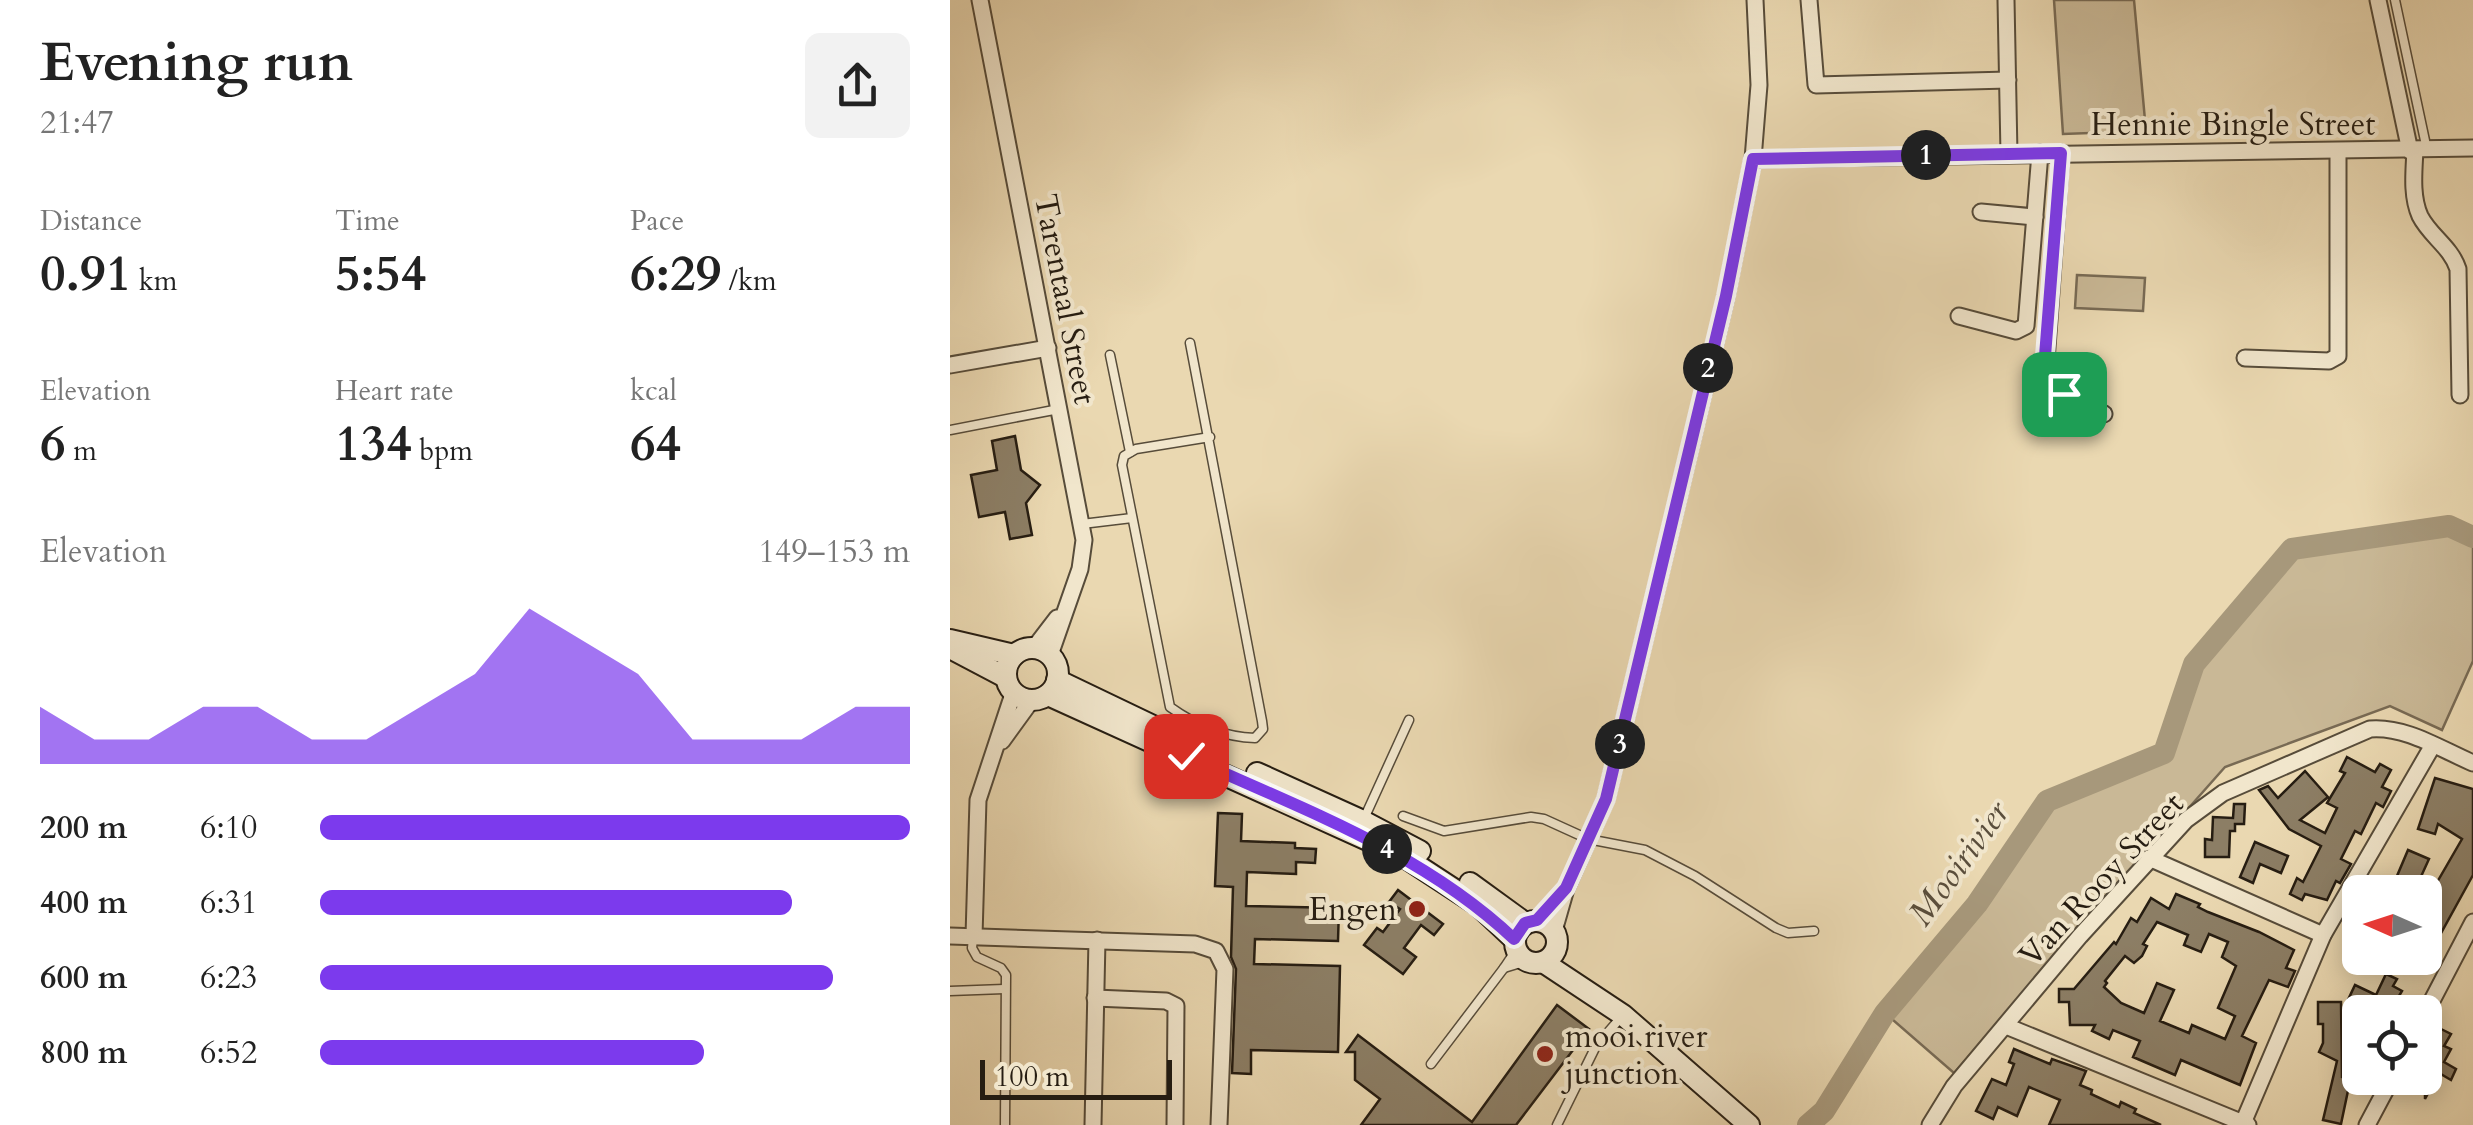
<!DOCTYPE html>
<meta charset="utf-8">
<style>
body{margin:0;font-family:Cardo,serif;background:#f2f2f2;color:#222;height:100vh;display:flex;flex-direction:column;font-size:38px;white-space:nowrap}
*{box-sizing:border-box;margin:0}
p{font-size:32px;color:#767676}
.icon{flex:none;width:55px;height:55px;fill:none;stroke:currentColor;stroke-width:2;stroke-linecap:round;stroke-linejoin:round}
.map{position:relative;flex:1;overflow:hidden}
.side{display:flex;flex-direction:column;background:#fff;width:950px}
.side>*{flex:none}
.needle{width:65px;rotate:273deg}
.tools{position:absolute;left:1392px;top:875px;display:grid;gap:20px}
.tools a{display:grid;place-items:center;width:100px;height:100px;border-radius:15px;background:#fff;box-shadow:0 5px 25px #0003;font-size:50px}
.scale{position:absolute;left:30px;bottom:25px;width:192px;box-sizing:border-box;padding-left:10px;border:5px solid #261d12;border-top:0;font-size:28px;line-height:35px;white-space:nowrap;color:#261d12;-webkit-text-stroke:8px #f1e6cc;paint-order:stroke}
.pin{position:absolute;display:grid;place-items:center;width:85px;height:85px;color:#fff;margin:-42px;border-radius:20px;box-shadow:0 5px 15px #0006}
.km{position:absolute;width:50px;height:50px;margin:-25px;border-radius:50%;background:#222;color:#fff;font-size:28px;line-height:50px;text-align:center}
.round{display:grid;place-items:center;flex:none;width:105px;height:105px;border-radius:15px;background:#f2f2f2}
.headline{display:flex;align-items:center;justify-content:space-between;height:170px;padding:0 40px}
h1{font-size:55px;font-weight:800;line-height:75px}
.figures{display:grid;grid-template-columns:repeat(3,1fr);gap:15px;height:170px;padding:10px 40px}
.figures div{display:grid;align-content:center}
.figures b{font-size:50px;font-weight:800}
.figures small{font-size:28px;font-weight:400}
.figures p{font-size:28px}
.chart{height:280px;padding:20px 40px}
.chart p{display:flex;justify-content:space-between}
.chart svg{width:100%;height:180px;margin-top:10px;fill:#7c3aed;opacity:.7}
ul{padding:0 40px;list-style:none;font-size:32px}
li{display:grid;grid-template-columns:160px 120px 1fr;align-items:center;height:75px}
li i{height:25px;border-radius:12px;background:#7c3aed}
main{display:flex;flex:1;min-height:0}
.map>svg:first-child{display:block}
</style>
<main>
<section class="side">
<div class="headline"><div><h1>Evening run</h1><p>21:47</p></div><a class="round"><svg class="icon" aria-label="share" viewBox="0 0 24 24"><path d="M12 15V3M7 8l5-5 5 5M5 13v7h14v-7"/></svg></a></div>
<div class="figures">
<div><p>Distance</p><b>0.91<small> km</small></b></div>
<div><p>Time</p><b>5:54</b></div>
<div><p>Pace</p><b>6:29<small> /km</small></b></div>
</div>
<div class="figures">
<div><p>Elevation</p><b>6<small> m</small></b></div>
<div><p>Heart rate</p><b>134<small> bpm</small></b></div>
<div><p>kcal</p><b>64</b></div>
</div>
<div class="chart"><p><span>Elevation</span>149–153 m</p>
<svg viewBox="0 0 160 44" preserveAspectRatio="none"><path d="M0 44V30L10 38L20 38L30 30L40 30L50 38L60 38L70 30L80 22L90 6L100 14L110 22L120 38L130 38L140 38L150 30L160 30V44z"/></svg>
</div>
<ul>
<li><b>200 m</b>6:10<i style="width:100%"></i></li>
<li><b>400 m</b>6:31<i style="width:80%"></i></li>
<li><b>600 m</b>6:23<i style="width:87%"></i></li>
<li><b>800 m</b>6:52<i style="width:65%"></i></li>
</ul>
</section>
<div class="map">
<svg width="1523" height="1125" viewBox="0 0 1523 1125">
<rect width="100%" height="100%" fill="#ead8b1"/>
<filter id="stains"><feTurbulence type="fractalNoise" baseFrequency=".002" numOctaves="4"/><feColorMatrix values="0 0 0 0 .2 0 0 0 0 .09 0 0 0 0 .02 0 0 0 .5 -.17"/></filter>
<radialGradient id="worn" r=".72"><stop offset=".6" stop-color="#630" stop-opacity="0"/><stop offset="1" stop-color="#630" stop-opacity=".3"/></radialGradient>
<g fill="#c9b896" stroke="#786a54" stroke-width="2.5">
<polygon points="1104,0 1184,0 1196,131 1113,134"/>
<polygon points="1127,275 1195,278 1193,311 1125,308"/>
<polygon points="1499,526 1523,537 1523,661 1492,730 1440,706 1275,767 1004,1073 935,1013 1017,917 1097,801 1214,753 1244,664 1342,549"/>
</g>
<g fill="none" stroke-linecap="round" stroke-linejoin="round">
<polyline stroke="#a7987b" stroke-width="22" points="858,1125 874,1111 935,1013 1027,904 1097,801 1214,753 1244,664 1342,549 1499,526 1523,537"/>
</g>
<g fill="#8c7e65" stroke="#261d12" stroke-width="2.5" fill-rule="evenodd">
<polygon points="65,436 71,470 90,485 76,503 82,535 60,539 55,512 29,517 21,475 47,470 42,441"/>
<polygon points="1397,757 1425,772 1430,764 1441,770 1432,787 1441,791 1433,807 1426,803 1411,834 1405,831 1391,859 1401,864 1390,883 1386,881 1377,900 1355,894 1352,900 1340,894 1347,878 1353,882 1371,846 1339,829 1309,790 1318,786 1328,798 1355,771 1378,797 1350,820 1375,833 1387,808 1377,803 1395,773 1390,771"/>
<polygon points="1485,778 1523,789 1523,875 1485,944 1475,939 1475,917 1487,894 1482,891 1512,839 1488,824 1485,834 1468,829"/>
<polygon points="1284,804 1295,804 1294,824 1285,824 1285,831 1280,831 1279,857 1255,857 1255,839 1262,840 1263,817 1283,818"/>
<polygon points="268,813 292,814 291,841 345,843 345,848 366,849 365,863 346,862 346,874 297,872 296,906 389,908 388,941 305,939 304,964 390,966 388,1052 301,1050 301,1074 282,1073 286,969 281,957 283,887 265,886"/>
<polygon points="1305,842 1338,856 1331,873 1310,864 1303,883 1290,877"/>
<polygon points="1458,850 1479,859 1464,892 1444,892 1451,877 1447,876"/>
<polygon points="448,890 493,924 484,935 471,925 454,948 466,957 453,974 414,945 427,928 433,932 450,909 439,902"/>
<path d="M1226,894L1250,904L1248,907L1258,912L1309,932L1344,950L1336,968L1345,971L1338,987L1319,980L1292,1036L1306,1043L1290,1085L1231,1060L1225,1075L1183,1057L1190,1041L1163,1030L1159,1039L1142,1031L1145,1025H1120L1119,1002H1109V989H1124L1164,942L1166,944L1181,918L1187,922L1201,898L1219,909ZM1207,922L1238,935L1234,945L1251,952L1259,934L1278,942L1272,957L1286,966L1268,1008L1285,1016L1275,1039L1242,1025L1239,1033L1210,1021L1224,990L1207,983L1194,1013L1171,1003L1154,987L1157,983L1155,981L1175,956L1184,963L1192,956L1197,946L1193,944Z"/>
<polygon points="1436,974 1447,979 1443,986 1452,991 1449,996 1455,999 1448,1012 1418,1012 1397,1002 1405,985 1426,995"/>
<polygon points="1368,1002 1391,1002 1392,1078 1410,1042 1406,1087 1399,1086 1391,1124 1373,1120 1387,1061 1369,1052 1373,1043 1373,1024 1368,1024"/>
<polygon points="607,1005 639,1029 566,1125 411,1125 430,1099 405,1080 405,1052 396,1052 408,1035 522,1122"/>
<polygon points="1489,1028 1501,1034 1494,1046 1501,1049 1494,1062 1506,1069 1501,1080 1489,1073 1475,1099 1475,1092 1465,1086 1470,1078 1475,1078 1475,1055"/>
<polygon points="1064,1049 1100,1064 1102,1059 1136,1071 1130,1085 1142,1090 1141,1094 1169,1107 1171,1102 1186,1109 1184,1113 1211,1125 1099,1125 1110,1100 1079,1087 1067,1116 1048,1107 1043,1119 1026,1111 1042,1079 1056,1085 1064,1064 1059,1062"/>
</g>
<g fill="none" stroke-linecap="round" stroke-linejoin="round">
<defs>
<g id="service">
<polyline points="1445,0 1477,150"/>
<path d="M240,343L312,721L313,729L305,738C274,737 245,725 220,707L172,465L174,456L186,449L260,437"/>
<polyline points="160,355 180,452"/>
<polyline points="0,430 109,409"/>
<polyline points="132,524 182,518"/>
<polyline points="453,816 494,831 581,817 594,819 638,839 695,850 745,876 826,928 838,933 864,931"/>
<polyline points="413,821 459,720"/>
<polyline points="23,938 22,948 27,957 51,968 56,975 55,1125"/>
<polyline points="566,950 554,968 577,961"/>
<polyline points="0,991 54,989"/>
<polyline points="481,1064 554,968"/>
<polyline points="607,1125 646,1046 673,1015"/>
</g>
<g id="minor">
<polyline points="30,0 134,540 130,569 100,655"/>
<polyline points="859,0 866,85 1058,80"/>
<polyline points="1056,0 1059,154"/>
<polyline points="1428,0 1460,151"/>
<path d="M1465,150C1464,171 1461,196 1470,216C1480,236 1501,247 1508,269L1510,395"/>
<polyline points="1111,153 1095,375 1103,387 1154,414"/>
<polyline points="803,159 1523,148"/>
<polyline points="1031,212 1085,217"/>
<polyline points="1009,316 1066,331 1076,326 1090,153"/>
<polyline points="1295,358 1379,361 1388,356 1388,152"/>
<polyline points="0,365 98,348"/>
<polyline points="84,648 107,618"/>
<polyline points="52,741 81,701"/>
<polyline points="1199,858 1373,935"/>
<polyline points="587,920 613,892"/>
<polyline points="604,931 616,889 656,799 776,297 803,159 809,85 805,0"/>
<polyline points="0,936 245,944 266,951 275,969 269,1125"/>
<polyline points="24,936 28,800 63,694"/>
<polyline points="145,998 216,1001 226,1006 225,1125"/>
<polyline points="1475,1014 1523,922"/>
<polyline points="1056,1026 1298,1125"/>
<polyline points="1293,1123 1373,935 1483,745"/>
<polyline points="143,1125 147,940"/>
<path d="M980,1125L1004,1086L1130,936L1236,820L1273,793L1420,729C1456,726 1490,749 1523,763"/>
<polyline points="1417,1125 1442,1078"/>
</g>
<g id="secondary">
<polyline points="0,640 64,655"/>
<circle cx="82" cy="674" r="26"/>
<polyline points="0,648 55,677"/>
<polyline points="107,680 226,737"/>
<polyline points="98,695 453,856 528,905 564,939"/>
<polyline points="307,773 413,821 470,851"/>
<polyline points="520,883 575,923"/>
<circle cx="586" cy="942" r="21"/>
<polyline points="593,962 673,1015 799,1125"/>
</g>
</defs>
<use href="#service" stroke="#574c3a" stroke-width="11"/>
<use href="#minor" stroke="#574c3a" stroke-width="19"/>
<use href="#secondary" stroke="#261d12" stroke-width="24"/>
<use href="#service" stroke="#f1e6cc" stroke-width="8"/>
<use href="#minor" stroke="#f1e6cc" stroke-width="15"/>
<use href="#secondary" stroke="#f1e6cc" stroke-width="20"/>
</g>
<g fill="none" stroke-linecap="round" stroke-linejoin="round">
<defs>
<path id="route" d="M236,756C351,809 471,851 564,939L575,923L587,920L616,888L656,799L776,296L803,159L1111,153L1095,356L1097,381L1114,394"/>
</defs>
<use href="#route" stroke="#fff" stroke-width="20"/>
<use href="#route" stroke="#7c3aed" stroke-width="12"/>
</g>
<g fill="#8f2418" stroke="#f1e6cc" stroke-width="4">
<circle cx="467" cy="909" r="10"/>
<circle cx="595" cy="1054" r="10"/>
</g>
<g text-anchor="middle" stroke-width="8" stroke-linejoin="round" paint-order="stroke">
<g font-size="32" fill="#261d12" stroke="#f1e6cc">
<text x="1283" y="135">Hennie Bingle Street</text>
<text transform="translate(116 299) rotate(79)" y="11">Tarentaal Street</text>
<text transform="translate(1151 879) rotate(-47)" y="11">Van Rooy Street</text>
</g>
<g font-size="32" fill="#261d12" stroke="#f1e6cc" text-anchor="end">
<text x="447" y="920">Engen</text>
<text x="615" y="1047" text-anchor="start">mooi river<tspan x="615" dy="37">junction</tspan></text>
</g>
<g font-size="35" font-style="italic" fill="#5a4e3c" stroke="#f1e6cc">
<text transform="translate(1008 863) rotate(-54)" y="12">Mooirivier</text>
</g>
</g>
<rect width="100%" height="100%" filter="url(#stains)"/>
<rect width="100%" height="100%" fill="url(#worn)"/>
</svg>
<div class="tools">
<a><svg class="needle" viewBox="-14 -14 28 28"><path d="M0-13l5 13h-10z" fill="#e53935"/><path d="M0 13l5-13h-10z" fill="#767676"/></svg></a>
<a><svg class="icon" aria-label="locate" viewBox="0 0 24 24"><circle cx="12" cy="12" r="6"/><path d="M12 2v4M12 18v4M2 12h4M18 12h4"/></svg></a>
</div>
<div class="scale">100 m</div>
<div class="pin" style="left:1114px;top:394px;background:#1e9e55"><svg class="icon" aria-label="arrive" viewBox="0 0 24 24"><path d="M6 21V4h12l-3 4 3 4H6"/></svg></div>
<div class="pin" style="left:236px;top:756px;background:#d93025"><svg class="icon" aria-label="check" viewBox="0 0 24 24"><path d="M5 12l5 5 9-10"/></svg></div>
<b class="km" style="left:976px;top:155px">1</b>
<b class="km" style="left:758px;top:368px">2</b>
<b class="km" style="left:670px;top:744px">3</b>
<b class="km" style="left:437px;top:849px">4</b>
</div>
</main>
